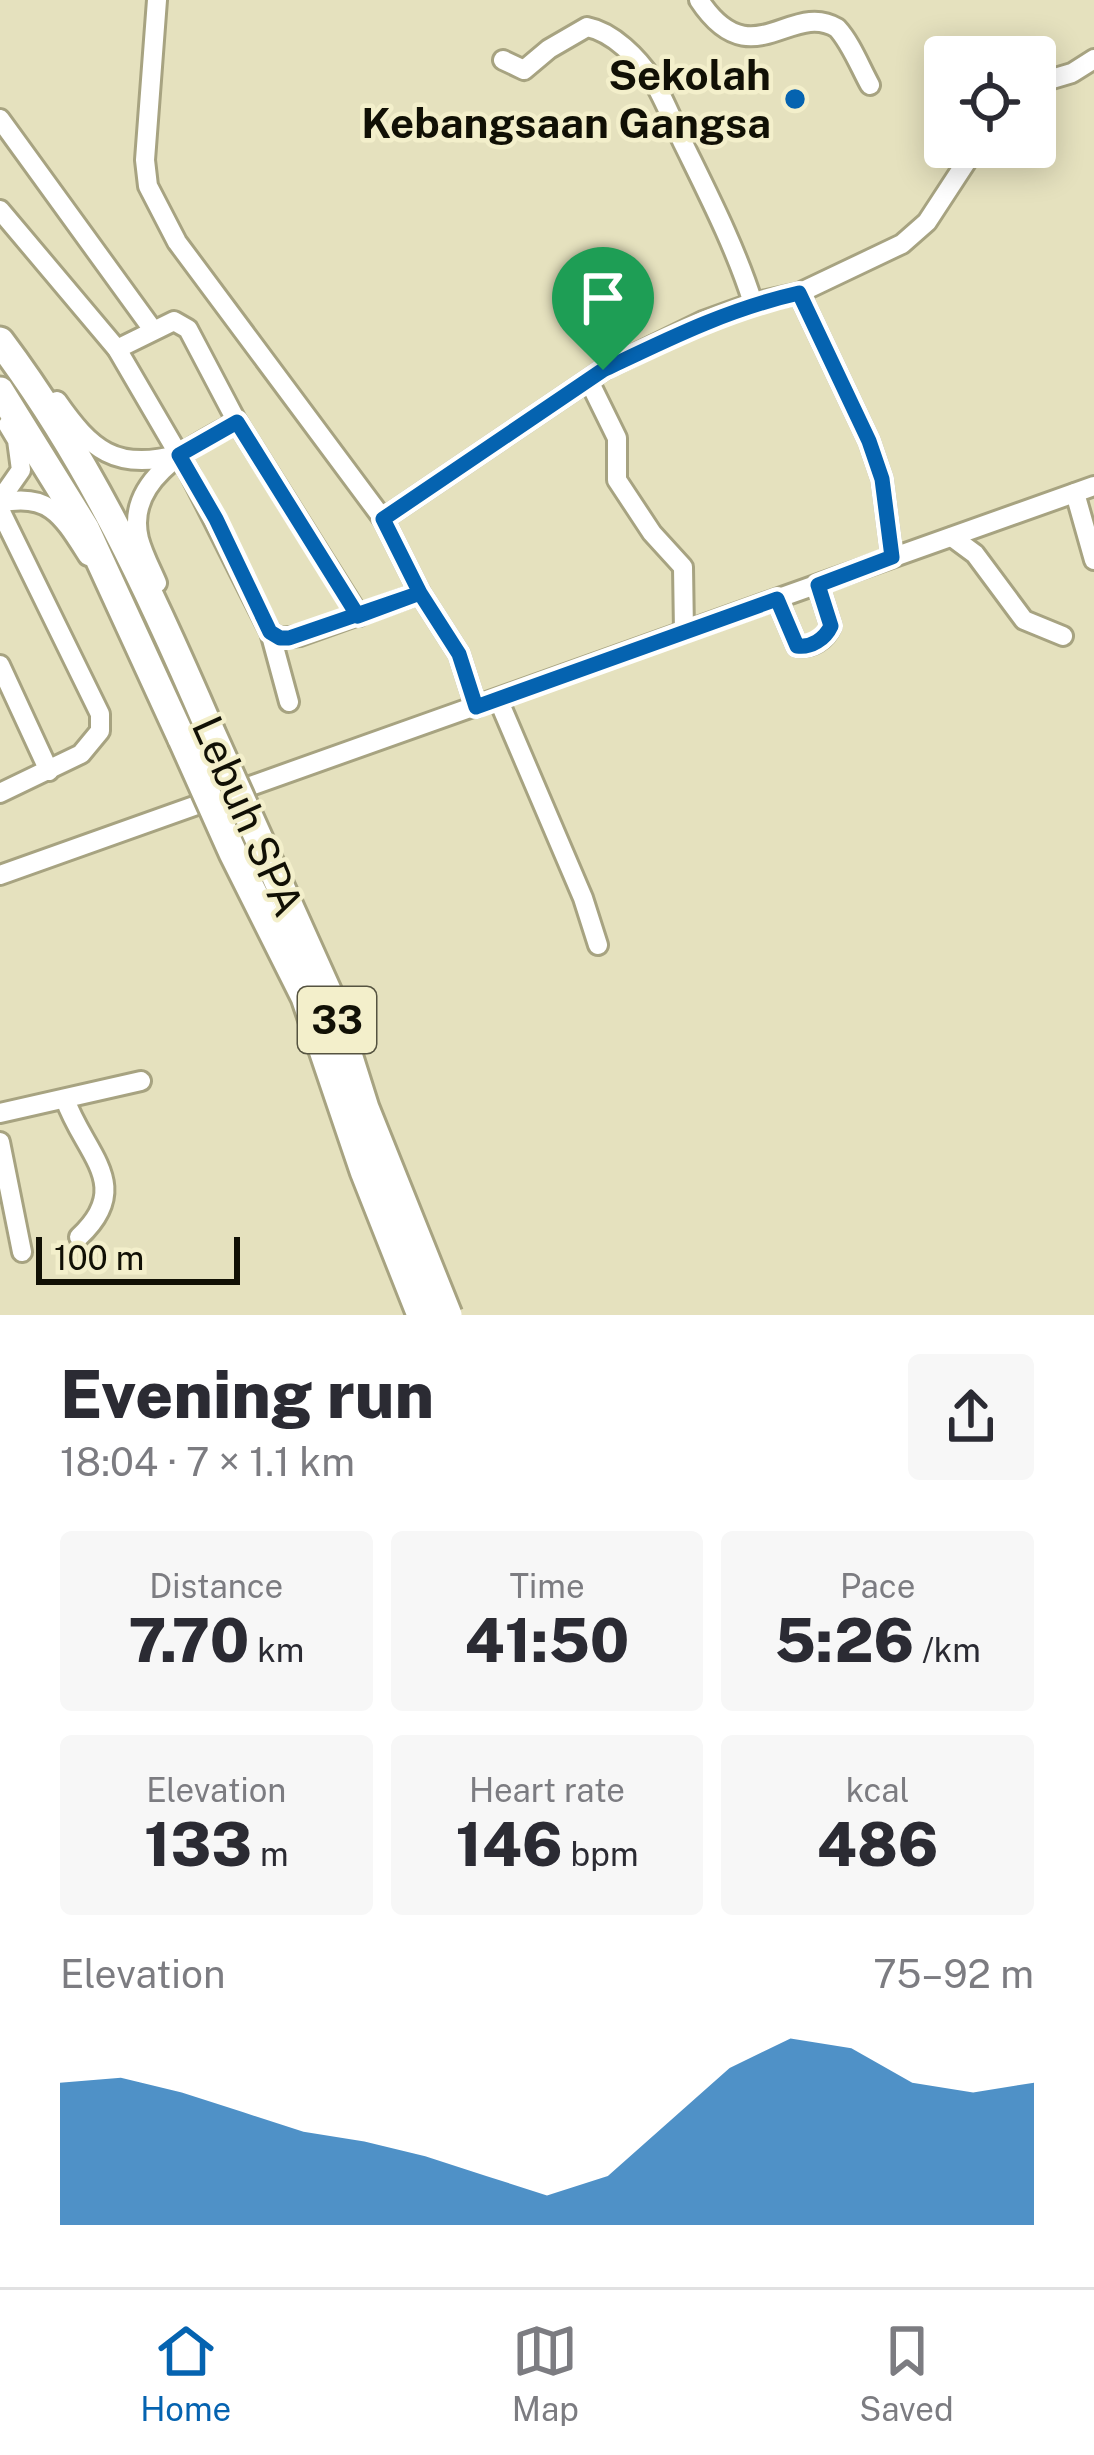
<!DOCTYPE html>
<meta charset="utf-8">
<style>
body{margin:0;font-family:"Public Sans",sans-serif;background:#f7f7f7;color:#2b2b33;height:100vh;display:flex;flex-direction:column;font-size:45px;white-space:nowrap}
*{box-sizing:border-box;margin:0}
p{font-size:39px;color:#7c7c81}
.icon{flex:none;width:66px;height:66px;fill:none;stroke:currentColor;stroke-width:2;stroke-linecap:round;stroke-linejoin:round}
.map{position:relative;height:1315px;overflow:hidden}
.details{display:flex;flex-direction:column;background:#fff;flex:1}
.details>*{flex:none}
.tools{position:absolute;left:924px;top:36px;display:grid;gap:24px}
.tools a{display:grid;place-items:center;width:132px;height:132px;border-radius:12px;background:#fff;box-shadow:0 6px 30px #0003;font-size:60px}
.scale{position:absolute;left:36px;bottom:30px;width:204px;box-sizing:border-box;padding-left:12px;border:6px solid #111005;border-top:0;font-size:33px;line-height:42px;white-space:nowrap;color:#111005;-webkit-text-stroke:9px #f3efcb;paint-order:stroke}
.pin{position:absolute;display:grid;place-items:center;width:102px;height:102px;color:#fff;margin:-123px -51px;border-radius:50% 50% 50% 0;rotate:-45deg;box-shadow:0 0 12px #0007}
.pin .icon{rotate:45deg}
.round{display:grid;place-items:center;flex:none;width:126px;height:126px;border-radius:12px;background:#f7f7f7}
.summary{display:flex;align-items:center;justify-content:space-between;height:204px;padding:0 60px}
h1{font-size:66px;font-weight:800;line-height:90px}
.stats{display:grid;grid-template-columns:repeat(3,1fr);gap:18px;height:204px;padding:12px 60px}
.stats div{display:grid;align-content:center;border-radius:12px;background:#f7f7f7;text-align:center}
.stats b{font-size:60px;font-weight:800}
.stats small{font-size:33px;font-weight:400}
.stats p{font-size:33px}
.chart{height:336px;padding:24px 60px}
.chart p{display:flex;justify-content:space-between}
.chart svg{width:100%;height:216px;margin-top:12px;fill:#0563b0;opacity:.7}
.tabs{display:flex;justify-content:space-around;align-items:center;height:168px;border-top:3px solid #e1e1e2;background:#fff;font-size:33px;color:#7c7c81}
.tabs a{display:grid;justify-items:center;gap:6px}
.tabs .on{color:#0563b0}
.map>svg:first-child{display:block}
</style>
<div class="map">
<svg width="1094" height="1315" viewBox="0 0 1094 1315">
<rect width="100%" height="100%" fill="#e5e1be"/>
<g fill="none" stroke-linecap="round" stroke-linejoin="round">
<defs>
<g id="minor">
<polyline points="157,0 145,160 148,186 177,242 383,519 420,593 459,654 476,707"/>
<path d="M699,0C751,79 791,0 837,28C851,43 860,67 870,85"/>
<path d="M503,60L524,70L549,49L587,27C613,32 638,58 652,79C665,100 674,125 685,147C710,198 736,249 753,303"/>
<polyline points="1035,84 1072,73 1094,59"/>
<polyline points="0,119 153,330"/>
<polyline points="0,210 117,349 190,474 270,632 289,702"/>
<polyline points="799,293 869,441 882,479 892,557"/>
<polyline points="117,349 174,321 188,329 237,422 359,616"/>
<polyline points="589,381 617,438 617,480 652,533 683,567 684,632"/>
<path d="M57,401C91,450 116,471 177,455"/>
<polyline points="1075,493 1094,560"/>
<polyline points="0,500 21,470 17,440 8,425"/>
<path d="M0,503C50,492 63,517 88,556"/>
<polyline points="0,510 100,714 100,731 81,754 0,793"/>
<polyline points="383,519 603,370 703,321 753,303 799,293 902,244 927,222 976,147"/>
<polyline points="952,537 975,554 1024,620 1063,636"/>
<path d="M157,583C151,569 143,554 139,539C124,478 195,445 237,422"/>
<path d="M777,599L797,646C812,648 825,640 831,626L818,585"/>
<polyline points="270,632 280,638 300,636 420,593"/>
<polyline points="0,665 49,771"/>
<polyline points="498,699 583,898 598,945"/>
<polyline points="0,875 1094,486"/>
<path d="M65,1099C84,1154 135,1185 79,1237"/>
<polyline points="0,1113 141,1081"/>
<polyline points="0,1142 22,1252"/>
</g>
<g id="highway">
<path d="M0,341C90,461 151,593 210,730"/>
<polyline points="0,391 85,528 182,739"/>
</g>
</defs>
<use href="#minor" stroke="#a7a381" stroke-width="24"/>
<use href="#highway" stroke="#a7a381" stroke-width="33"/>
<use href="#minor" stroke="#fff" stroke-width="18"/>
<use href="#highway" stroke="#fff" stroke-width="27"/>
<defs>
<g id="highway-bridge">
<polyline points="210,730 330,997 365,1108 448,1315"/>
<polyline points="182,739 233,853 305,997 364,1171 421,1315"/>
</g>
</defs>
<use href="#highway-bridge" stroke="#a7a381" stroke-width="33" stroke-linecap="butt"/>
<use href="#highway-bridge" stroke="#fff" stroke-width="27"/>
</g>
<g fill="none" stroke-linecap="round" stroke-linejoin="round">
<defs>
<path id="route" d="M603,370L383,519L420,593L289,638H280L270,632L216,519L179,455L237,422L358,616L420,593L459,654L476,707L777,599L797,646C811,648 825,639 831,626L818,585L892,557L882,479L869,441L799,293C728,309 668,339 603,370"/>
</defs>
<use href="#route" stroke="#fff" stroke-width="24"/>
<use href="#route" stroke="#0563b0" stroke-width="15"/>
</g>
<circle fill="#0563b0" stroke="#f3efcb" stroke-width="4.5" cx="795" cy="99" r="12"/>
<g text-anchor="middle" stroke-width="9" stroke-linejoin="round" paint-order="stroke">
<rect fill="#f3efcb" stroke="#555340" stroke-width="3" x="298" y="987" width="78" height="66" rx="9"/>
<g font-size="39" font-weight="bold" fill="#111005">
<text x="337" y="1034">33</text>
</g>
<g font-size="42" font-weight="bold" fill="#111005" stroke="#f3efcb" text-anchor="end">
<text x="771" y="90">Sekolah<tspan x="771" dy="48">Kebangsaan Gangsa</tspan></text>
</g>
<g font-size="42" fill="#111005" stroke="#f3efcb">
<text transform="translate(248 816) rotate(66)" y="15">Lebuh SPA</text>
</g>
</g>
</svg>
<div class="tools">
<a><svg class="icon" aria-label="locate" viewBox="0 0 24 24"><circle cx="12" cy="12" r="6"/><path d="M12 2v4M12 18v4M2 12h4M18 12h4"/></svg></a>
</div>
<div class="scale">100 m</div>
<div class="pin" style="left:603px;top:370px;background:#1e9e55"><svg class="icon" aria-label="arrive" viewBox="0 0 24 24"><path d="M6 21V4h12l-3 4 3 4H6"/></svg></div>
</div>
<section class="details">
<div class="summary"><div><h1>Evening run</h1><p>18:04 · 7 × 1.1 km</p></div><a class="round"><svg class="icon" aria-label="share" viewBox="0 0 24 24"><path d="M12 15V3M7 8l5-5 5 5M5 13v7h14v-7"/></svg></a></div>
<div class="stats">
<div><p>Distance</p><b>7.70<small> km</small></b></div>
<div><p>Time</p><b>41:50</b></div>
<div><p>Pace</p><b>5:26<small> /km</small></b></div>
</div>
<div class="stats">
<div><p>Elevation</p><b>133<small> m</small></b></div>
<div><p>Heart rate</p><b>146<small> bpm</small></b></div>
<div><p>kcal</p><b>486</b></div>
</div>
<div class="chart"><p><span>Elevation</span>75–92 m</p>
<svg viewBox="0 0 160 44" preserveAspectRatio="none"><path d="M0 44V15L10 14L20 17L30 21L40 25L50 27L60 30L70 34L80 38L90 34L100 23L110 12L120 6L130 8L140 15L150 17L160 15V44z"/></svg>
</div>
</section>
<nav class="tabs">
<a class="on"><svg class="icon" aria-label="home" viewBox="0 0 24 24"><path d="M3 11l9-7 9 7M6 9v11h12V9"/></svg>Home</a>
<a><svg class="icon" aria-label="map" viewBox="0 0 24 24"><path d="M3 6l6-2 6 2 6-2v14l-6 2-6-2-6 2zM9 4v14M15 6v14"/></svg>Map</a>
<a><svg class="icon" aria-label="saved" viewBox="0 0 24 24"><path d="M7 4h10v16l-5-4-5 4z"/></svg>Saved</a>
</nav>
